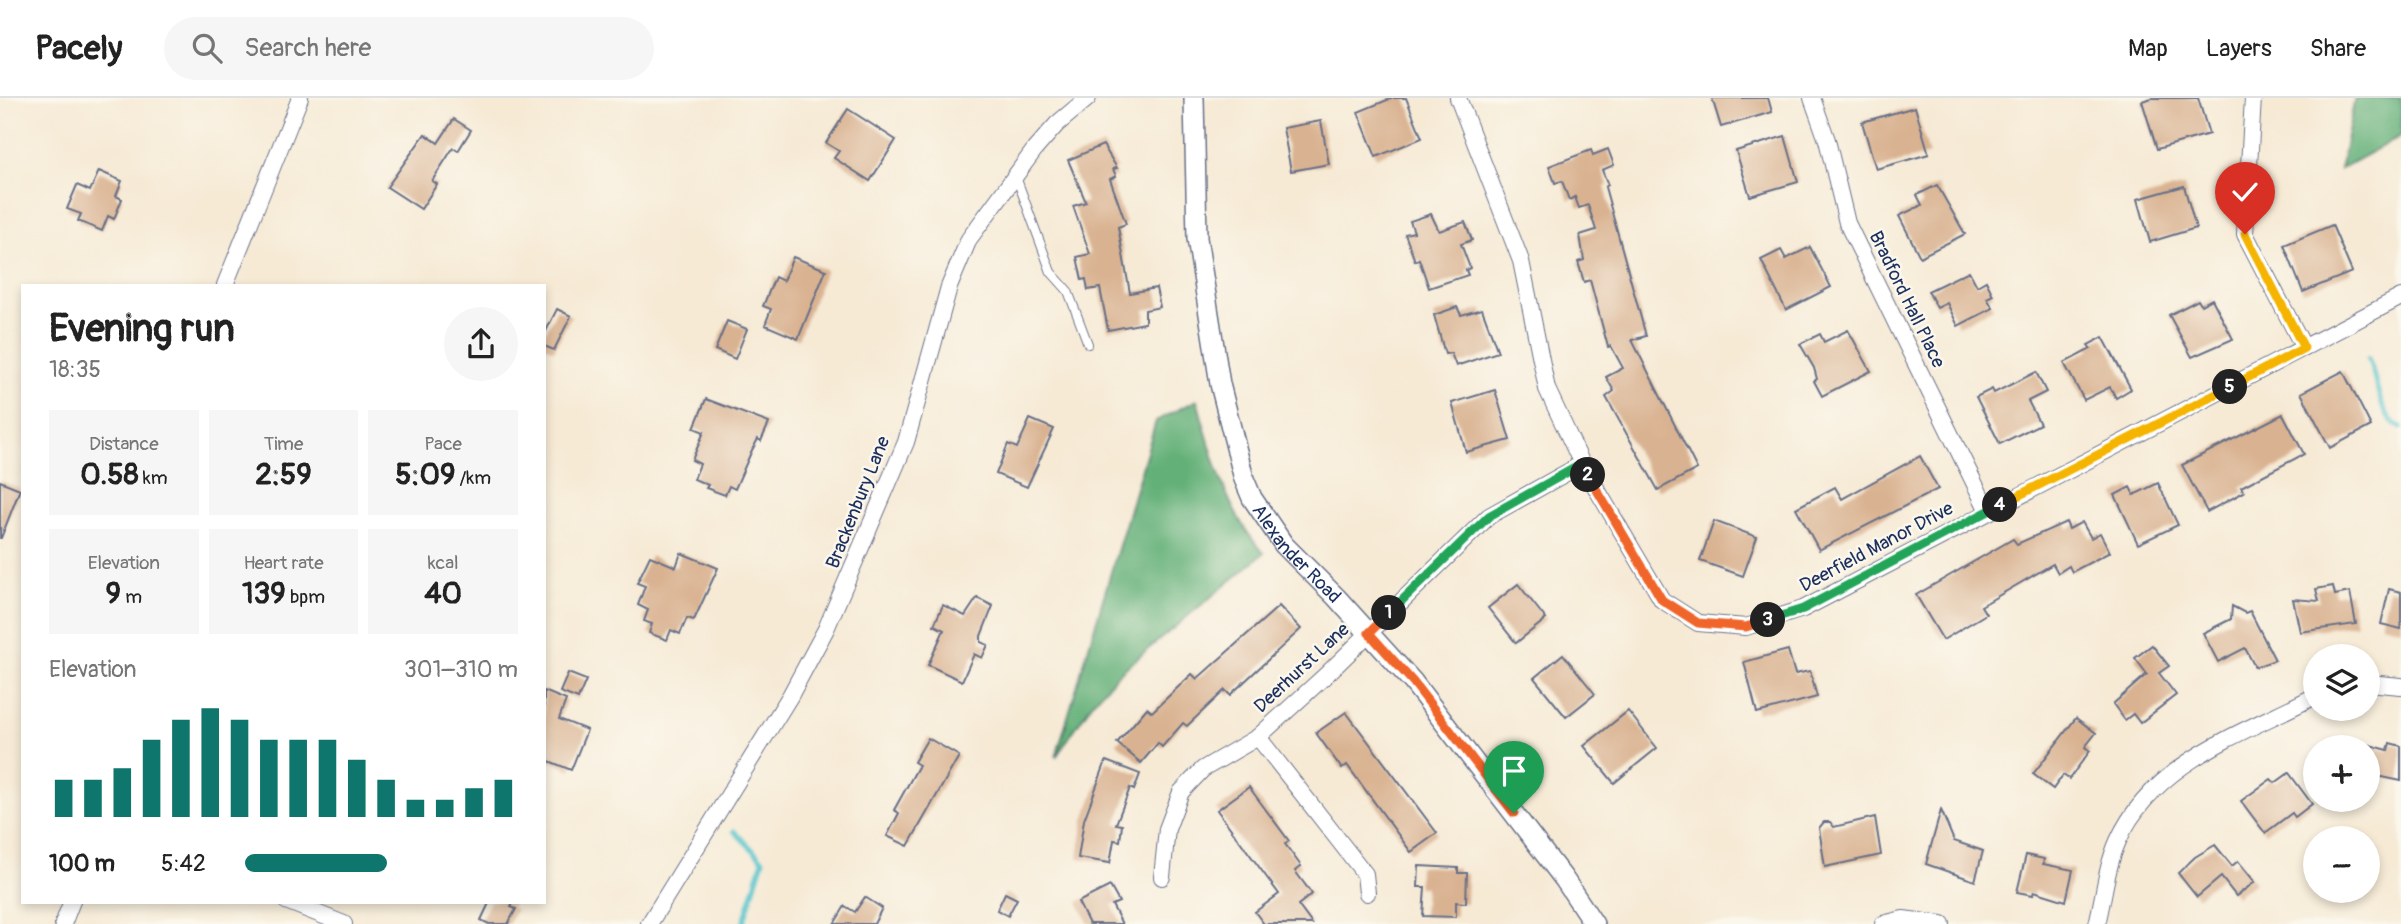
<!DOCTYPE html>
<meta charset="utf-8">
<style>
body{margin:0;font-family:Pangolin,sans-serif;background:#f6f6f6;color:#222;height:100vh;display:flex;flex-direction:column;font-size:26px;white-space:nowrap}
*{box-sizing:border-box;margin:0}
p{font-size:23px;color:#767676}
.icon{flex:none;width:38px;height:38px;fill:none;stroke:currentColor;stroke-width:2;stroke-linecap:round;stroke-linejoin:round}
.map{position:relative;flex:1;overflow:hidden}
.panel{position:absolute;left:21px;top:186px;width:525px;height:620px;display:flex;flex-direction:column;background:#fff;border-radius:0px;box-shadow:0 4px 10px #0003}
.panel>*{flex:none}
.fabs{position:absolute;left:2303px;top:546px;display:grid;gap:14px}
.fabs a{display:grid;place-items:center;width:77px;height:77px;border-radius:50%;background:#fff;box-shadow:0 4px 10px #0003;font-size:35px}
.pin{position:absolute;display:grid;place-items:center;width:60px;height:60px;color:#fff;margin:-72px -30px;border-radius:50% 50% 50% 0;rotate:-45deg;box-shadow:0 0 7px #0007}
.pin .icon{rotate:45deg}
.km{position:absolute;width:35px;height:35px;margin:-18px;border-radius:50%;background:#222;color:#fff;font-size:19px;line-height:35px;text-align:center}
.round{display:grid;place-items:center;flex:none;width:74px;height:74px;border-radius:37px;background:#f6f6f6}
.overview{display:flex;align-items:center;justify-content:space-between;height:119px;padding:0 28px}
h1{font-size:38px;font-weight:800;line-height:52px}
.figures{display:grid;grid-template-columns:repeat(3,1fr);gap:10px;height:119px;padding:7px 28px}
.figures div{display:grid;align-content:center;border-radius:0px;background:#f6f6f6;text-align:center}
.figures b{font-size:30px;font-weight:800}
.figures small{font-size:19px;font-weight:400}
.figures p{font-size:19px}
.chart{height:196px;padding:14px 28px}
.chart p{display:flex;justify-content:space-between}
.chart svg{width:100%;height:126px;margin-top:7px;stroke:#0f766e;stroke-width:6}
ul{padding:0 28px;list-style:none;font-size:23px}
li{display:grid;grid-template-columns:112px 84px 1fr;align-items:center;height:52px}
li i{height:18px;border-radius:9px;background:#0f766e}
header{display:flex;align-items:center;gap:42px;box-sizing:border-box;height:98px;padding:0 35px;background:#fff;border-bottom:2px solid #e0e0e0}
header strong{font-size:33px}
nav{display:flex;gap:38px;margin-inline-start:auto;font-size:24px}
.search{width:490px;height:63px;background:#f6f6f6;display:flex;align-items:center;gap:18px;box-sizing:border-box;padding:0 24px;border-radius:38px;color:#767676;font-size:26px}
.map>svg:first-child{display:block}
</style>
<header>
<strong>Pacely</strong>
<div class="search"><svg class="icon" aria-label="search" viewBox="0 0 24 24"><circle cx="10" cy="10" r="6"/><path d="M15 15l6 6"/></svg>Search here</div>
<nav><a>Map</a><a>Layers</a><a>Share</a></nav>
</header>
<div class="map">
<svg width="2401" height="826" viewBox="0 0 2401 826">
<rect width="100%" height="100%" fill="#fbf7ec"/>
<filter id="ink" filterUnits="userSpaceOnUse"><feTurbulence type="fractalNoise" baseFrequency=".0143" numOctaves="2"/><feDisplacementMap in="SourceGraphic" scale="14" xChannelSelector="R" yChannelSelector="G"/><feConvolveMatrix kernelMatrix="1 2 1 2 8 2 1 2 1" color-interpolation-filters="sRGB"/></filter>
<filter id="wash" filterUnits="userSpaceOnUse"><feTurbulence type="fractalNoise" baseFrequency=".00686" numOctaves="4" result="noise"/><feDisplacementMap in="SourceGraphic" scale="28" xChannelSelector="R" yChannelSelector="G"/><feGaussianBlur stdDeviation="1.57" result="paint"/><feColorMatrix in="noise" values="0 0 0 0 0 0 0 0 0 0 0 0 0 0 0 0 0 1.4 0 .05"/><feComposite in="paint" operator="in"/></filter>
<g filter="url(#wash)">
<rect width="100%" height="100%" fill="#f6ead5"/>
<g fill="#64b078" stroke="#40706b" stroke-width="2">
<polygon points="2355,0 2401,0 2401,38 2340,71"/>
<path d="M1197,302C1212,355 1225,414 1264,455L1117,577L1093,604L1056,659L1156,323Z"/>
</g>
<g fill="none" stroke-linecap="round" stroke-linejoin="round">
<g stroke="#58c5cd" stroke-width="5">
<path d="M2368,260C2378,282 2378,318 2401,330"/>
<polyline points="734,733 763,762 743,826"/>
</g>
</g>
<g id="blocks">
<g fill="#d9b291">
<polygon points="1392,0 1406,0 1422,40 1376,59 1358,14"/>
<polygon points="1712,0 1768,0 1772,14 1721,29"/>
<polygon points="2152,0 2198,0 2209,36 2157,51 2142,3"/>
<polygon points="1915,9 1929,56 1876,71 1862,24"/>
<polygon points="848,11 896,42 870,83 834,60 839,53 826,45"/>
<polygon points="454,21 471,32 458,53 453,50 432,83 437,86 421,111 387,89 425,36 438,45"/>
<polygon points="1321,23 1329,66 1291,73 1283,30"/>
<polygon points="1785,38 1798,84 1750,98 1736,53"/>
<polygon points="1103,47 1117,70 1113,71 1116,78 1110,81 1126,126 1118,129 1130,195 1156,190 1160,209 1145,212 1145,225 1108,232 1100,190 1088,192 1086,181 1082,182 1077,159 1090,156 1073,108 1086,104 1068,62"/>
<polygon points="1608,51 1614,67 1602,72 1608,87 1605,89 1646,238 1632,242 1697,371 1658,392 1606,299 1614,293 1606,279 1623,270 1611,248 1608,249 1590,182 1584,184 1578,164 1584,162 1580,137 1596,132 1588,107 1579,110 1575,99 1569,102 1562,83 1555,85 1549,68 1591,52 1593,57"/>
<polygon points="99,73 122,83 116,98 122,101 114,121 108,118 102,133 78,123 81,116 67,111 77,87 90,93"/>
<polygon points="1937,87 1965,136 1920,159 1899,118 1922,107 1917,97"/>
<polygon points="2184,88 2196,130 2150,144 2138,101"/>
<polygon points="1431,116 1439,133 1465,124 1472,142 1461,146 1470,170 1466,172 1468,177 1429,190 1419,161 1415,163 1405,136 1414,134 1410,123"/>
<polygon points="2332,127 2352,174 2303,194 2284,147"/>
<polygon points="1810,149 1831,189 1786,212 1761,162 1781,152 1786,161"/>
<polygon points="793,159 826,172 798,241 765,227 771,211 763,208 775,179 783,183"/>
<polygon points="1969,173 1977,188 1986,183 1993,197 1987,200 1993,210 1958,228 1947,205 1937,210 1928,193"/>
<polygon points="2212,201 2233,241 2192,259 2169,217 2198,202 2201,207"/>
<polygon points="1457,209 1461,217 1482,211 1498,254 1456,268 1451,255 1445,256 1434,217"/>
<polygon points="557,211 571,218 554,252 544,248 544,237"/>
<polygon points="727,223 747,231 735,261 715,252"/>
<polygon points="1848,232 1871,273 1822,298 1814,283 1817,281 1814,270 1800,246 1820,236 1824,244"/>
<polygon points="2103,239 2131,291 2116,300 2110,289 2084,302 2064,265 2091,251 2088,247"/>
<polygon points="2343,273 2371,328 2330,350 2301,295"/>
<polygon points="2036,274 2046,294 2028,303 2040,326 2000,346 1976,299 1992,291 1994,295"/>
<polygon points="1495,292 1510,342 1466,354 1452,305"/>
<polygon points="706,301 769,325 761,343 758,341 752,352 735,391 729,388 725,397 706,390 708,387 694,381 700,366 692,362 704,334 694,330"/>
<polygon points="2283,316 2304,356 2241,389 2244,394 2207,414 2182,367"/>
<polygon points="1030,321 1054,331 1027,389 996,376 1008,346 1017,350"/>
<polygon points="1920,358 1938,391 1819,452 1796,410 1835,389 1842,401"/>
<polygon points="0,383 20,391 1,440 0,440"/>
<polygon points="2158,385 2178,427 2138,446 2115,397 2130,389 2134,397"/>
<polygon points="1714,423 1757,439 1743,478 1700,463"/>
<polygon points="2066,424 2069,431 2082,424 2091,440 2100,435 2110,454 2072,474 2069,468 2058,475 2053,466 1981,508 1986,516 1943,542 1916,497 2013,441 2017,446"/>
<polygon points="681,455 718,470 694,522 687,520 680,536 671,532 667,542 649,535 652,526 644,523 648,512 638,507 645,488 637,485 650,458 676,469"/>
<polygon points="1518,486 1546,521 1516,545 1488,510"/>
<polygon points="2333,488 2335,497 2350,494 2356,526 2300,534 2293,501 2319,503 2316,491"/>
<polygon points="2389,491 2401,494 2401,531 2381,526"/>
<polygon points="977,500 993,508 981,538 981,544 988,547 982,560 974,556 962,583 928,567 944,532 934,527 943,507 965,518"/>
<polygon points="1279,508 1301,531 1230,597 1225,592 1187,628 1183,625 1162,649 1158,645 1141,665 1117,645 1147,610 1152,614 1192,576 1197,581"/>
<polygon points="2232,508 2245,515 2250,513 2275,562 2255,569 2245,550 2218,564 2203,535 2231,521"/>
<polygon points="2152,547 2169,568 2159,575 2176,597 2140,625 2133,616 2125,622 2113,606 2147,576 2135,560"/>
<polygon points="1788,552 1795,576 1810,573 1817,599 1757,615 1744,564"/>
<polygon points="1563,556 1595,596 1566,619 1534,580"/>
<polygon points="568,575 586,582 578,601 560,594"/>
<polygon points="544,593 566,602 559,621 587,632 571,672 544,661"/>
<polygon points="1628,613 1657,650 1614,685 1584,648"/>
<polygon points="1346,614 1437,735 1411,754 1347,667 1342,671 1316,635"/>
<polygon points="2076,620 2096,635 2085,649 2090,653 2069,681 2063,677 2053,691 2033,676"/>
<polygon points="928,640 959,658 908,748 887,738 899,715 894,712 919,667 914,664"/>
<polygon points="2390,645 2401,648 2401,683 2368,676 2370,647 2388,652"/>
<polygon points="1106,663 1140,676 1134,692 1130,690 1116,726 1122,727 1120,743 1114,742 1110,765 1078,760 1084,722"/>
<polygon points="2289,675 2312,706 2295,719 2292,715 2265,735 2241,703 2271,681 2275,685"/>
<polygon points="1249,689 1289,743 1285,746 1301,768 1295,773 1312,796 1298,807 1312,826 1264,826 1255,814 1279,796 1217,712"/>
<polygon points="1941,712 1954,743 1983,753 1975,783 1926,766"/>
<polygon points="1875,719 1881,757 1825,769 1819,730 1824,724 1830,724 1834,729"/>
<polygon points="2215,747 2232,768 2238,763 2255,784 2236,798 2221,779 2197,799 2178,775 2195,759"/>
<polygon points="2026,757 2044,761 2043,766 2073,772 2066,803 2034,793 2033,797 2017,794"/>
<polygon points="1419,768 1458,770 1458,775 1467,775 1466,805 1456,804 1456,819 1423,818 1425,789 1418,789"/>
<polygon points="1110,788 1119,804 1112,807 1122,826 1089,826 1078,804"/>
<polygon points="1005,795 1017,801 1008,818 997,812"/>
<polygon points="865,799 882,810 874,826 834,826 845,808 855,814"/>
<polygon points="490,803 514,803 511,809 516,811 508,826 489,826 481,822"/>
</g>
</g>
</g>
<g filter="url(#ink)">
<use href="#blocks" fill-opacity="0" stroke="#687088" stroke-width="2"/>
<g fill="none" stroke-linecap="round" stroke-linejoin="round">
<defs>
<polyline id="service" points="1015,76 1051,174 1068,193 1088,246"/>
<g id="minor">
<polyline points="1458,0 1521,163 1547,291 1582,366 1662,502 1698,525 1746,529 1803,511 2401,199"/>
<polyline points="1812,0 1827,42 1847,125 1988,413"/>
<polyline points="2253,0 2245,136 2304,250"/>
<polyline points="225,187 300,0"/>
<polyline points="2368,585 2401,588"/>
<polyline points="1258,639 1365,776 1367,795"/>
<polyline points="1162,779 1167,731 1181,694 1203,671 1258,639 1326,577 1489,418 1582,366"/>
<polyline points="286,803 344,826"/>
<polyline points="63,826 72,803"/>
<polyline points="649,826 790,598 826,531 906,344 949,189 969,141 1035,51 1057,26 1088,0"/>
<polyline points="1883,826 1903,821 1942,826"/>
<path d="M2097,826C2104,798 2106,770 2118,743C2153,664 2244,635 2315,598"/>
</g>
<g id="tertiary">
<path id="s1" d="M1194,0L1197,140L1220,286L1244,381L1252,400L1284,447L1336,499L1413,584L1564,781L1594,826"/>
</g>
</defs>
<use href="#service" stroke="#687088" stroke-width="10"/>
<use href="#minor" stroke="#687088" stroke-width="18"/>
<use href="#tertiary" stroke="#687088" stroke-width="22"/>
<use href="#service" stroke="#fff" stroke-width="8"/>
<use href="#minor" stroke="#fff" stroke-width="16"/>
<use href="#tertiary" stroke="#fff" stroke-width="19"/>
</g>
</g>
<g fill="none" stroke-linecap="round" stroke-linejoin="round" filter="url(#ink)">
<defs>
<polyline id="split-1" points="1389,515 1369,535 1413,584 1514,715"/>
<polyline id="split-2" points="1389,515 1489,418 1582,366 1588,377"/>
<polyline id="split-3" points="1588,377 1662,502 1698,525 1746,529 1768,522"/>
<polyline id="split-4" points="1768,522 1803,511 2000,407"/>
<polyline id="split-5" points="2000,407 2230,289"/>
<polyline id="split-6" points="2230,289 2304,250 2245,136"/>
</defs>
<use href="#split-1" stroke="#fff" stroke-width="14"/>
<use href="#split-2" stroke="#fff" stroke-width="14"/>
<use href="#split-3" stroke="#fff" stroke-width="14"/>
<use href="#split-4" stroke="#fff" stroke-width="14"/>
<use href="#split-5" stroke="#fff" stroke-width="14"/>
<use href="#split-6" stroke="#fff" stroke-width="14"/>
<use href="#split-1" stroke="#f0652b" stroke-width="9"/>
<use href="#split-2" stroke="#22a559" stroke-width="9"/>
<use href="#split-3" stroke="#f0652b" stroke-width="9"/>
<use href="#split-4" stroke="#22a559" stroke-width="9"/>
<use href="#split-5" stroke="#f5b400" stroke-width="9"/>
<use href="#split-6" stroke="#f5b400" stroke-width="9"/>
</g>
<g text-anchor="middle" stroke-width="5" stroke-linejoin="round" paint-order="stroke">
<g font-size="19" fill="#1b2f5e" stroke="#fbf7ec">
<text transform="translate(1908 201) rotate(64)" y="7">Bradford Hall Place</text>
<text transform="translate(857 404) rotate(-68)" y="7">Brackenbury Lane</text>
<text transform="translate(1876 448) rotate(-28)" y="7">Deerfield Manor Drive</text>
<text dy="7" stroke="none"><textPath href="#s1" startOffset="478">Alexander Road</textPath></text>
<text transform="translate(1301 569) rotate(-43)" y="7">Deerhurst Lane</text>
</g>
</g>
</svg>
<div class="fabs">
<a><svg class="icon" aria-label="layers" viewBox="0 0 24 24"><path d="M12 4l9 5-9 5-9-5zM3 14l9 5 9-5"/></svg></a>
<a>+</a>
<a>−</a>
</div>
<div class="pin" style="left:1514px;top:715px;background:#1e9e55"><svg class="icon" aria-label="arrive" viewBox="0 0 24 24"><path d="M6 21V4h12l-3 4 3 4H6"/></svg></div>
<div class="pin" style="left:2245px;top:136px;background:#d93025"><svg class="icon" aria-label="check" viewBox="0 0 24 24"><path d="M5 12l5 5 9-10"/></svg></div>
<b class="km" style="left:1389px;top:515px">1</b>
<b class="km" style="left:1588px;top:377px">2</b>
<b class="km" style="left:1768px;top:522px">3</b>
<b class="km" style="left:2000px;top:407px">4</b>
<b class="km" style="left:2230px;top:289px">5</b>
<section class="panel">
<div class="overview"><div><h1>Evening run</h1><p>18:35</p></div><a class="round"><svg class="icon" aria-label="share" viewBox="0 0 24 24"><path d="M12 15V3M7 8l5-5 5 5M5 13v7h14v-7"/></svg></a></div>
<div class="figures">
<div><p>Distance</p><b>0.58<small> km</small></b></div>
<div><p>Time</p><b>2:59</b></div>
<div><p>Pace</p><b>5:09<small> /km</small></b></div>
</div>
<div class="figures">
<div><p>Elevation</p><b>9<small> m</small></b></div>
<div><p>Heart rate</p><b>139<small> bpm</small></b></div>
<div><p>kcal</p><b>40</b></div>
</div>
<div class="chart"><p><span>Elevation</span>301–310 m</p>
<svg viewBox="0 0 160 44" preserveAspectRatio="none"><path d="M5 44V31M15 44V31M25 44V27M35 44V17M45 44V10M55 44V6M65 44V10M75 44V17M85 44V17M95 44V17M105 44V24M115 44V31M125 44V38M135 44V38M145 44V34M155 44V31"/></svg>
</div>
<ul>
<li><b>100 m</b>5:42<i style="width:52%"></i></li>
</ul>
</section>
</div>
